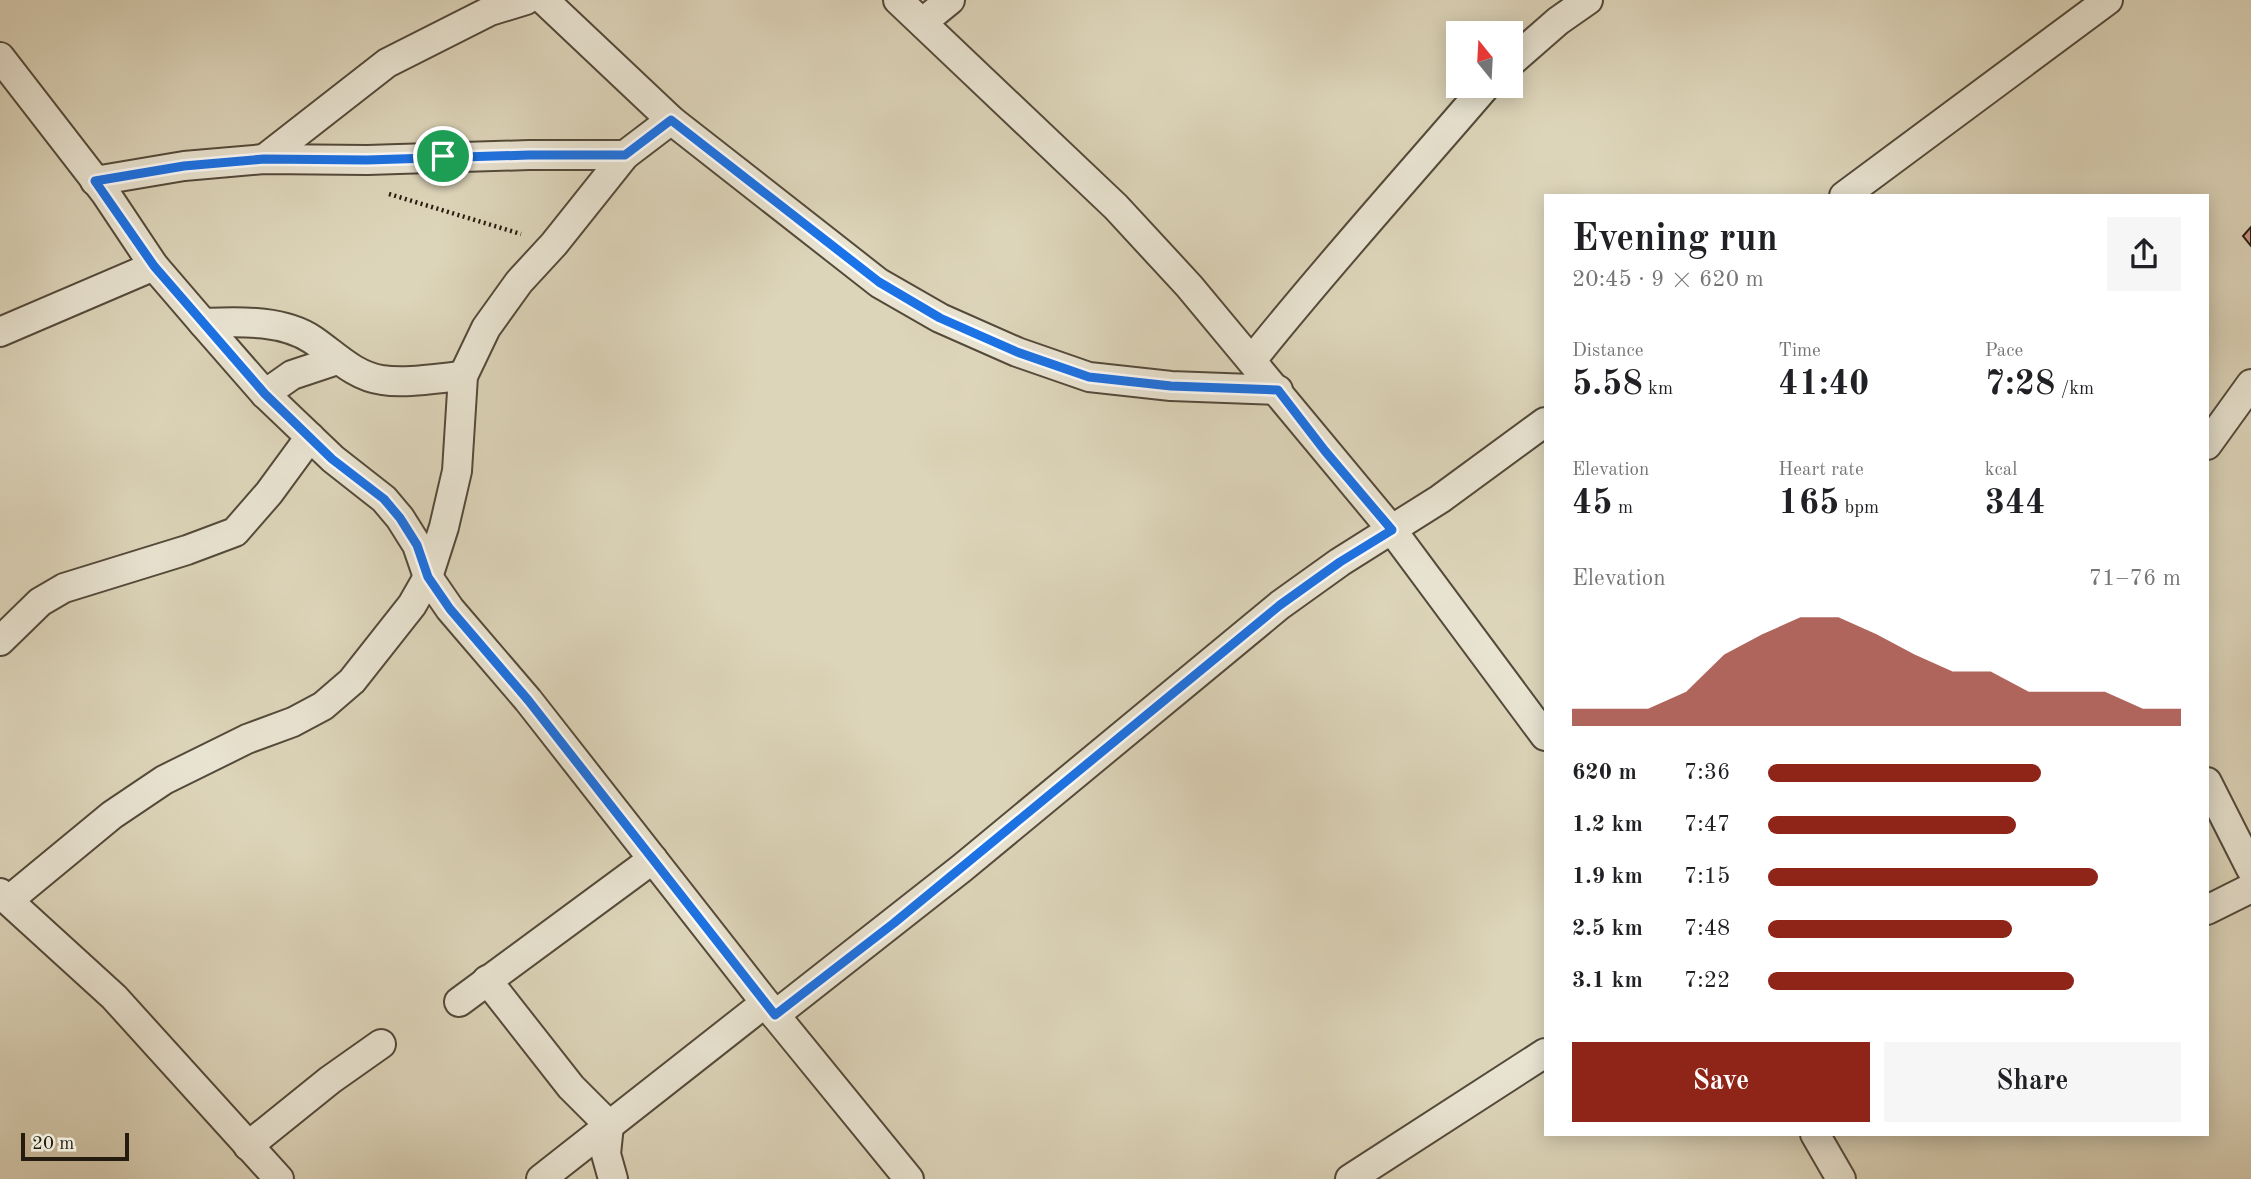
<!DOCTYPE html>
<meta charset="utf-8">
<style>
body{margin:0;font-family:"Old Standard TT",serif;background:#f6f6f6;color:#202124;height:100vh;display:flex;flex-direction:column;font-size:26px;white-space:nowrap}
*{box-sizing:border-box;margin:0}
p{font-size:23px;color:#757577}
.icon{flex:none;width:38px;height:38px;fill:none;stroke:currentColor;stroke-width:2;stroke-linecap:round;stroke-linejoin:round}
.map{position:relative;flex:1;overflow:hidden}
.sheet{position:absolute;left:1544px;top:194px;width:665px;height:942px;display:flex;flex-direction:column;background:#fff;border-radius:0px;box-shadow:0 4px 18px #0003}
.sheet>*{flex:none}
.needle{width:46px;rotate:342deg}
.buttons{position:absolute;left:1446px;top:21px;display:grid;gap:14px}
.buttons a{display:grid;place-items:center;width:77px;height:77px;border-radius:0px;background:#fff;box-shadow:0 4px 18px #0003;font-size:35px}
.scale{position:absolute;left:21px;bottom:18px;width:108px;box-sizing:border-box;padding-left:7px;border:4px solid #261b0f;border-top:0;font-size:19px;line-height:24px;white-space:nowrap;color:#261b0f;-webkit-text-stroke:5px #e9e4d2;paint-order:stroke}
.pin{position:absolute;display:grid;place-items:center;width:60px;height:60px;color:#fff;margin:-30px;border:4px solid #fff;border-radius:50%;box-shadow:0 2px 7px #0007}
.round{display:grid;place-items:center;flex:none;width:74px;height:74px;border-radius:0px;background:#f6f6f6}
.headline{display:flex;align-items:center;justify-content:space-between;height:119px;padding:0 28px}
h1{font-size:38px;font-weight:800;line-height:52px}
.stats{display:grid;grid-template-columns:repeat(3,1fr);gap:10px;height:119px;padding:7px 28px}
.stats div{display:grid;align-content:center}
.stats b{font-size:35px;font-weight:800}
.stats small{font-size:19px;font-weight:400}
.stats p{font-size:19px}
.chart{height:196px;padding:14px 28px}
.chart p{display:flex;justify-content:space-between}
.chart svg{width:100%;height:126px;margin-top:7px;fill:#8f2418;opacity:.7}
.button{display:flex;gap:14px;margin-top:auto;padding:14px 28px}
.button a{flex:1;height:80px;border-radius:0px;background:#8f2418;color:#fff;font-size:28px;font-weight:800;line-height:80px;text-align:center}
.button a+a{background:#f6f6f6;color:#202124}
ul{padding:0 28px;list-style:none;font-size:23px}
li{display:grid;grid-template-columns:112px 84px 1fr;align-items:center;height:52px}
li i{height:18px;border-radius:9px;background:#8f2418}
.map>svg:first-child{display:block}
</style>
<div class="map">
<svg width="2251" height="1179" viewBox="0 0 2251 1179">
<rect width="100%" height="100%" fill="#ddd5ba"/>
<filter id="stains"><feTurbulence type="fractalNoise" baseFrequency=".00286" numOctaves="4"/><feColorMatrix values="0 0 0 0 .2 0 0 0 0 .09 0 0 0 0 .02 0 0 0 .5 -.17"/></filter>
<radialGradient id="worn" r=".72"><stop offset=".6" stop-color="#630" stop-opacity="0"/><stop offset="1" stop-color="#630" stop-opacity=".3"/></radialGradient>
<polygon fill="#cd9388" stroke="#261b0f" stroke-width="2" points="2251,227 2251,246 2243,236"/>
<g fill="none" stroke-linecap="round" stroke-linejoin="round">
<defs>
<g id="street">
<polyline points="544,0 671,120 879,283 940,318 1017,352 1089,377 1171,386 1278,390"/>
<polyline points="898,0 1116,207 1189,286 1392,530 1545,736"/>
<polyline points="923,22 950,0"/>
<polyline points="0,57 106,194 154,266 203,323 265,394 333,459 384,499 400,518 417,545 428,577 450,609 528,700 775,1015 909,1179"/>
<polyline points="1510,63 1558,21 1588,0"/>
<polyline points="264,159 387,63 490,11 526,0"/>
<polyline points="95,181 184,166 264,159 367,160 529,155 625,155"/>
<polyline points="1844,196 2108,0"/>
<path d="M203,323C238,322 282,319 313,340C335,355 354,376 382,380C406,384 438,378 463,376"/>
<polyline points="0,332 154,266"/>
<path d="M1252,360C1327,266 1408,177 1486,86"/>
<polyline points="265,394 292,375 337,360"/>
<polyline points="2207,445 2251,384"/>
<polyline points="0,641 40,602 64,588 187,550 235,532 269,493 310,437"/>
<polyline points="2207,782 2251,869"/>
<polyline points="0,893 114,997 279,1179"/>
<polyline points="9,900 112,815 164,780 247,739 293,722 323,706 352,681 412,605 428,577 444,527 457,471 463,376 486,328 519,282 554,244 625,155 671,120"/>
<polyline points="2207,910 2251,888"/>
<polyline points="487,980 571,1087 609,1125 606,1154 613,1179"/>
<polyline points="459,1002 653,859"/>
<polyline points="775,1015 962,868 1280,605 1340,562 1440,499 1545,422"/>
<polyline points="1815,1134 1841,1179"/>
<polyline points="248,1146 330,1080 381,1044"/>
<polyline points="541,1179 765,1003"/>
<polyline points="1350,1179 1545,1053"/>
</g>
</defs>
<use href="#street" stroke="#544a3a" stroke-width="32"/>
<polyline stroke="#261b0f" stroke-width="4.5" stroke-dasharray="2 3.5" stroke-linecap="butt" points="389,194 521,234"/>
<use href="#street" stroke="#e9e4d2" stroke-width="28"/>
</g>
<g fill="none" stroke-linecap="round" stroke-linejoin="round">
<defs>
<polygon id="route" points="671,120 879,282 940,318 1017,352 1089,377 1171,386 1278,390 1325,451 1392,530 1340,562 1280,605 894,923 775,1015 528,700 450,609 428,577 417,545 400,518 384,499 332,459 265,394 154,266 95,181 184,166 264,159 367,160 529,155 625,155"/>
</defs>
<use href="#route" stroke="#fff" stroke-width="14"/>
<use href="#route" stroke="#1a73e8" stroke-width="9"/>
</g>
<rect width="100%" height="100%" filter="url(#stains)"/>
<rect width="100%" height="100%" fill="url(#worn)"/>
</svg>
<div class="buttons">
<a><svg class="needle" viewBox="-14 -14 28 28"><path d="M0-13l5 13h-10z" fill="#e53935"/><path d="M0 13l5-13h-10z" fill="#757577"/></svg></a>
</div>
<div class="scale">20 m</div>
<div class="pin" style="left:443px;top:156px;background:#1e9e55"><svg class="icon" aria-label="arrive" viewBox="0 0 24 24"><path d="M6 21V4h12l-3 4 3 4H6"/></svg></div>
<section class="sheet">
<div class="headline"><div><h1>Evening run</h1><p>20:45 · 9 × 620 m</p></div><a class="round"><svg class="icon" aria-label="share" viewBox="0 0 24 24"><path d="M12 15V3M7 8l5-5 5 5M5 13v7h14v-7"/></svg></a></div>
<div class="stats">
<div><p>Distance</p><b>5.58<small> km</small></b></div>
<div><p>Time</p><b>41:40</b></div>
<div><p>Pace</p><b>7:28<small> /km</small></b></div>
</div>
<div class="stats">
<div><p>Elevation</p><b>45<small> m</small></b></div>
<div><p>Heart rate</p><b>165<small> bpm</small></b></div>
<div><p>kcal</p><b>344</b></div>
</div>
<div class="chart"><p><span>Elevation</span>71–76 m</p>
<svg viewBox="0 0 160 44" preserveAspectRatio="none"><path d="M0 44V38L10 38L20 38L30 32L40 19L50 12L60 6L70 6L80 12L90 19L100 25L110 25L120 32L130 32L140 32L150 38L160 38V44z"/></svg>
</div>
<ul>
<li><b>620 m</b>7:36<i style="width:66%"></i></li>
<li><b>1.2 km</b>7:47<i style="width:60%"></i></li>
<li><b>1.9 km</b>7:15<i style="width:80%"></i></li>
<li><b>2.5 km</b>7:48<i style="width:59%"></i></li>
<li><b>3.1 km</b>7:22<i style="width:74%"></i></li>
</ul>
<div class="button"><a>Save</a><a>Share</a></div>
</section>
</div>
